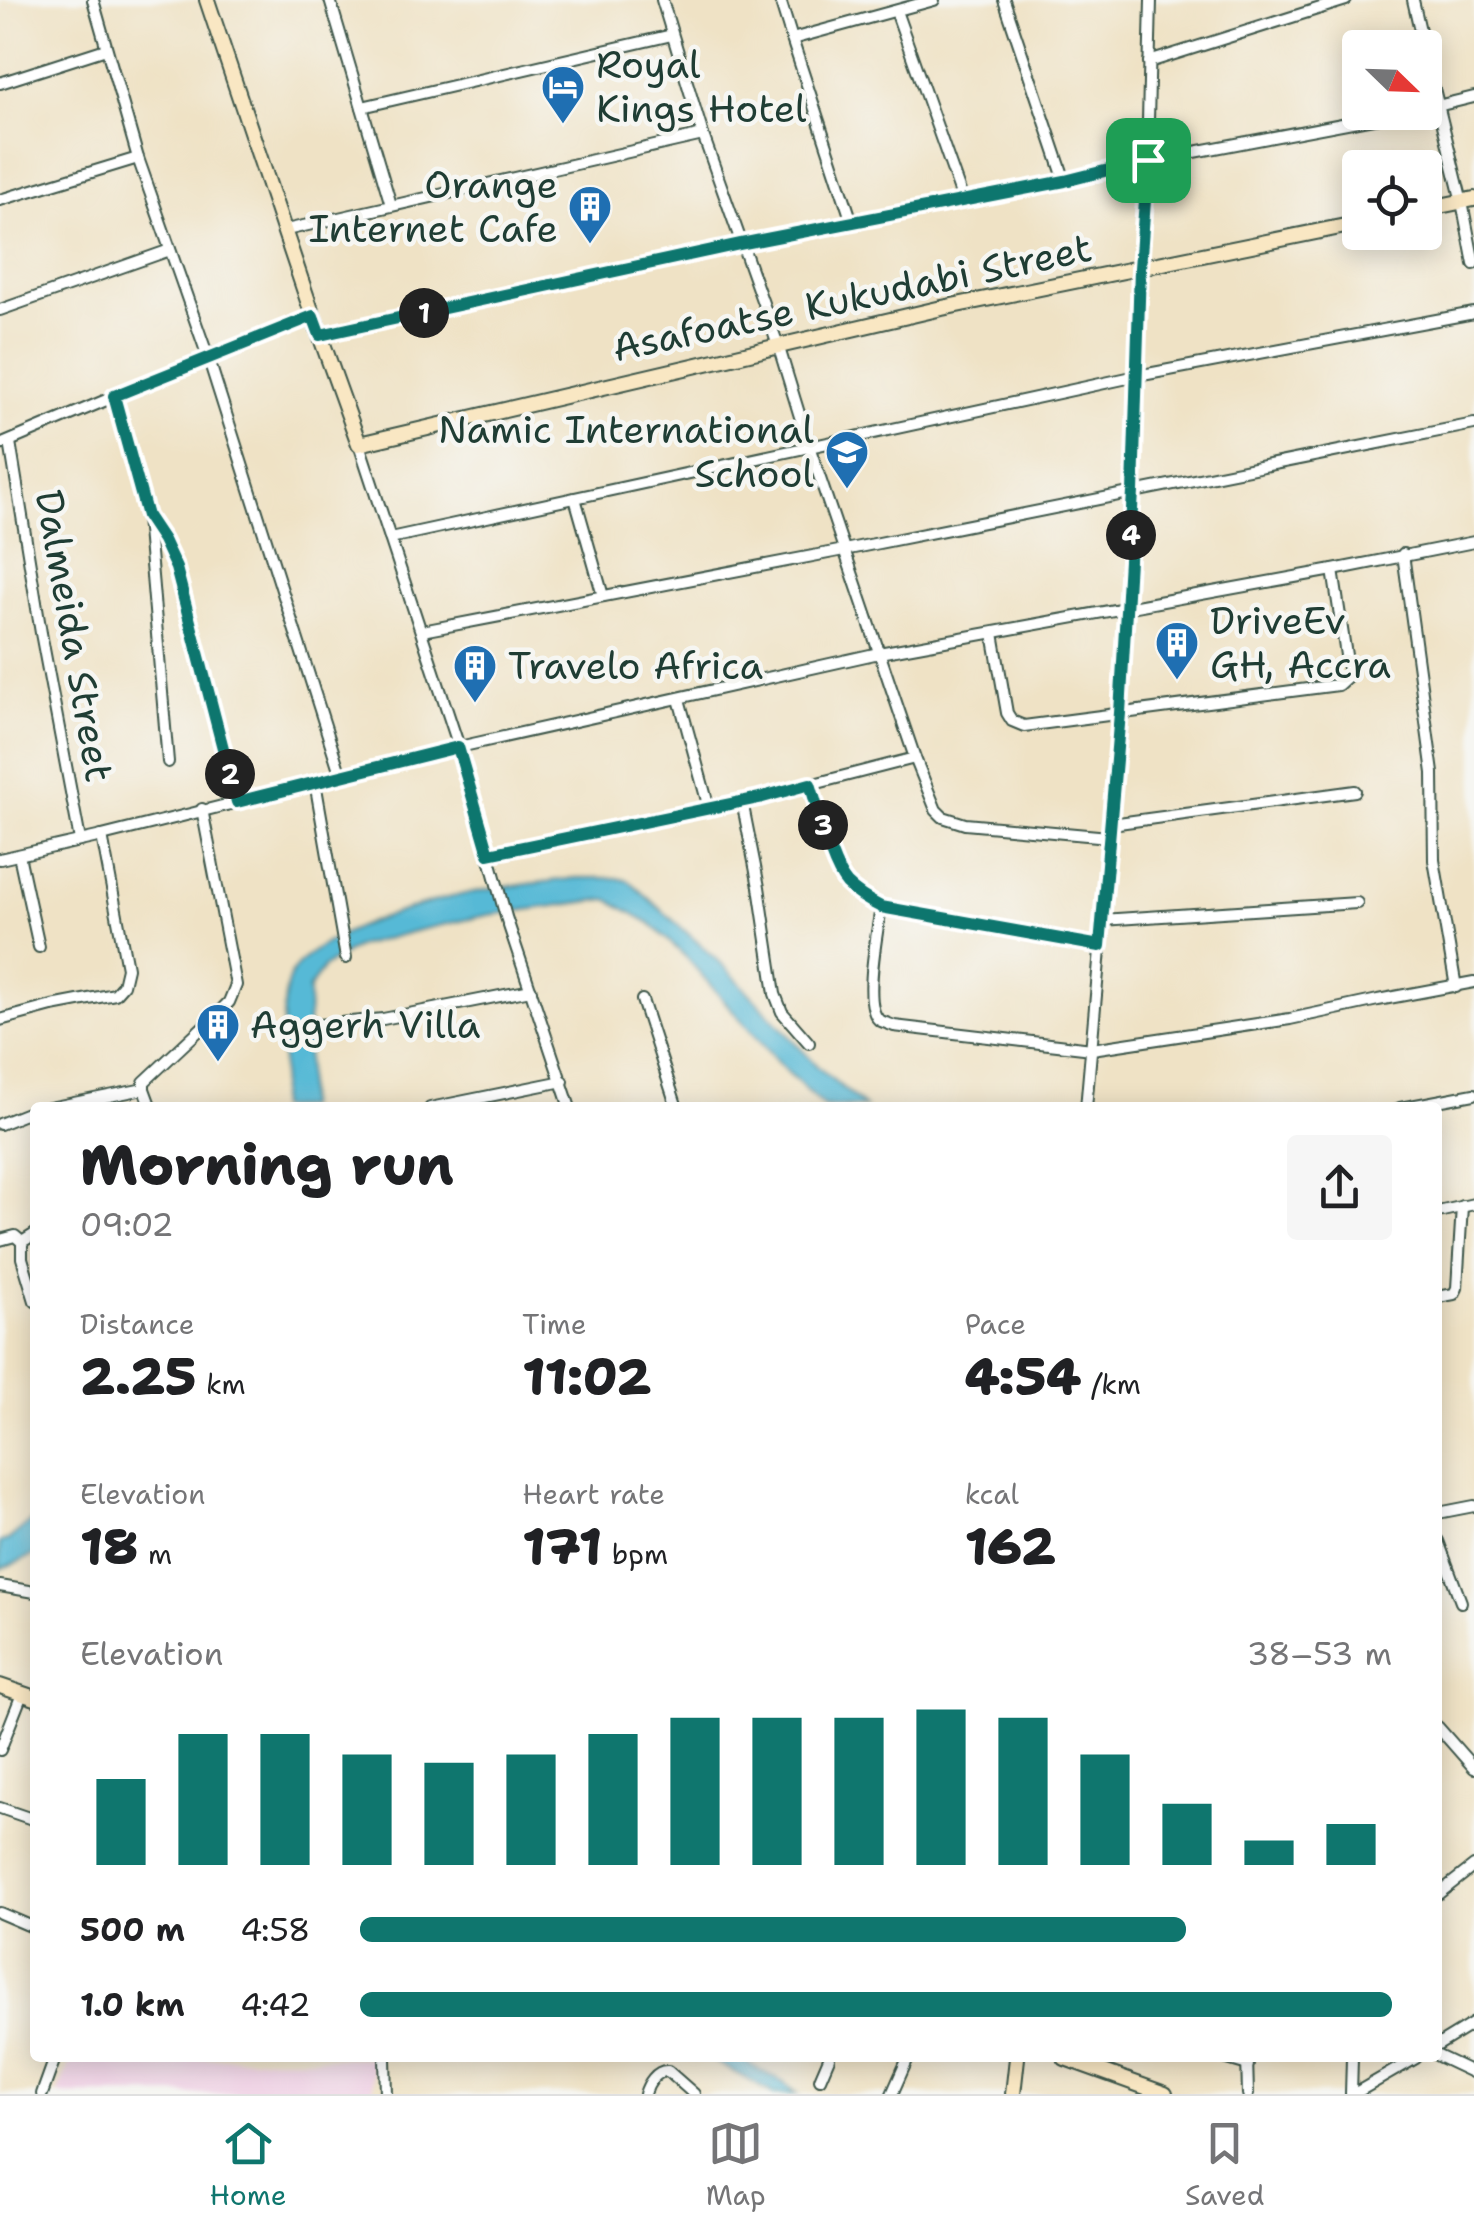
<!DOCTYPE html>
<meta charset="utf-8">
<style>
body{margin:0;font-family:"Shantell Sans",sans-serif;background:#f6f6f6;color:#202124;height:100vh;display:flex;flex-direction:column;font-size:38px;white-space:nowrap}
*{box-sizing:border-box;margin:0}
p{font-size:32px;color:#757577}
.icon{flex:none;width:55px;height:55px;fill:none;stroke:currentColor;stroke-width:2;stroke-linecap:round;stroke-linejoin:round}
.map{position:relative;flex:1;overflow:hidden}
.panel{position:absolute;left:30px;top:1102px;width:1412px;height:960px;display:flex;flex-direction:column;background:#fff;border-radius:10px;box-shadow:0 5px 25px #0003}
.panel>*{flex:none}
.needle{width:65px;rotate:113deg}
.fabs{position:absolute;left:1342px;top:30px;display:grid;gap:20px}
.fabs a{display:grid;place-items:center;width:100px;height:100px;border-radius:10px;background:#fff;box-shadow:0 5px 25px #0003;font-size:50px}
.pin{position:absolute;display:grid;place-items:center;width:85px;height:85px;color:#fff;margin:-42px;border-radius:20px;box-shadow:0 5px 15px #0006}
.km{position:absolute;width:50px;height:50px;margin:-25px;border-radius:50%;background:#222;color:#fff;font-size:28px;line-height:50px;text-align:center}
.round{display:grid;place-items:center;flex:none;width:105px;height:105px;border-radius:10px;background:#f6f6f6}
.overview{display:flex;align-items:center;justify-content:space-between;height:170px;padding:0 50px}
h1{font-size:55px;font-weight:800;line-height:75px}
.figures{display:grid;grid-template-columns:repeat(3,1fr);gap:15px;height:170px;padding:10px 50px}
.figures div{display:grid;align-content:center}
.figures b{font-size:50px;font-weight:800}
.figures small{font-size:28px;font-weight:400}
.figures p{font-size:28px}
.chart{height:280px;padding:20px 50px}
.chart p{display:flex;justify-content:space-between}
.chart svg{width:100%;height:180px;margin-top:10px;stroke:#0f766e;stroke-width:6}
ul{padding:0 50px;list-style:none;font-size:32px}
li{display:grid;grid-template-columns:160px 120px 1fr;align-items:center;height:75px}
li i{height:25px;border-radius:12px;background:#0f766e}
.tabs{display:flex;justify-content:space-around;align-items:center;height:140px;border-top:2px solid #e0e0e0;background:#fff;font-size:28px;color:#757577}
.tabs a{display:grid;justify-items:center;gap:5px}
.tabs .on{color:#0f766e}
.map>svg:first-child{display:block}
</style>
<div class="map">
<svg width="1474" height="2094" viewBox="0 0 1474 2094">
<rect width="100%" height="100%" fill="#f6f6f2"/>
<filter id="ink" filterUnits="userSpaceOnUse"><feTurbulence type="fractalNoise" baseFrequency=".01" numOctaves="2"/><feDisplacementMap in="SourceGraphic" scale="20" xChannelSelector="R" yChannelSelector="G"/><feConvolveMatrix kernelMatrix="1 2 1 2 8 2 1 2 1" color-interpolation-filters="sRGB"/></filter>
<filter id="wash" filterUnits="userSpaceOnUse"><feTurbulence type="fractalNoise" baseFrequency=".0048" numOctaves="4" result="noise"/><feDisplacementMap in="SourceGraphic" scale="40" xChannelSelector="R" yChannelSelector="G"/><feGaussianBlur stdDeviation="2.25" result="paint"/><feColorMatrix in="noise" values="0 0 0 0 0 0 0 0 0 0 0 0 0 0 0 0 0 1.4 0 .05"/><feComposite in="paint" operator="in"/></filter>
<g filter="url(#wash)">
<rect width="100%" height="100%" fill="#efe2c5"/>
<polygon fill="#f0d0e5" points="72,2058 372,2058 373,2094 57,2094"/>
<g fill="#57b9d6" stroke="#3b7b85" stroke-width="2.5">
<path d="M576,878H617L629,881L723,965L819,1068L865,1107H824L778,1063L686,957L650,923L607,899L488,915L419,930L358,946L324,967L309,988L306,1107L278,1108C279,1093 282,1077 282,1062C282,1041 282,997 289,979C307,932 439,898 485,890C516,885 546,882 576,878Z"/>
<polygon points="35,1518 35,1555 0,1569 0,1542 8,1540"/>
<polygon points="708,2058 738,2058 784,2083 798,2094 774,2094"/>
</g>
</g>
<g filter="url(#ink)">
<g fill="none" stroke-linecap="round" stroke-linejoin="round">
<defs>
<g id="street">
<polyline points="93,0 138,158 208,357 341,776"/>
<polyline points="330,0 391,205"/>
<polyline points="662,0 703,135 779,348 809,446 915,758 936,810 943,817 965,824 1109,837"/>
<polyline points="780,0 792,39 934,0"/>
<polyline points="1004,0 1065,181"/>
<polyline points="1413,0 1424,48"/>
<polyline points="896,11 963,200"/>
<polyline points="792,39 852,222"/>
<polyline points="1425,52 1462,202 1474,264"/>
<polyline points="1149,62 1346,0"/>
<polyline points="0,83 106,49"/>
<polyline points="362,107 672,35"/>
<polyline points="1425,109 1474,97"/>
<polyline points="0,200 138,158"/>
<polyline points="286,230 703,135"/>
<polyline points="0,310 170,250"/>
<polyline points="320,335 740,243 1065,181 1147,161 1405,112"/>
<polyline points="114,396 147,516 163,540 176,568 237,802"/>
<polyline points="10,442 41,633 80,840"/>
<polyline points="359,444 459,747 506,917 570,1108"/>
<polyline points="0,445 208,357 313,316"/>
<polyline points="575,498 603,596"/>
<polyline points="147,518 168,762"/>
<polyline points="390,538 1137,376 1474,313"/>
<polyline points="1403,554 1433,773 1434,860 1456,987"/>
<polyline points="422,631 844,550 1474,424"/>
<polyline points="993,633 1007,713 1012,721 1024,726 1338,685 1349,675 1333,570"/>
<polyline points="679,699 709,808"/>
<polyline points="315,782 346,958"/>
<path d="M811,785C819,810 830,865 847,884C856,893 869,901 881,907L1100,946"/>
<polyline points="742,801 759,887 775,994 782,1012 809,1043"/>
<polyline points="1111,824 1355,791"/>
<polyline points="19,855 39,947"/>
<polyline points="489,855 759,798 915,758"/>
<polyline points="0,859 102,836 459,747 879,653 1333,570 1474,542"/>
<path d="M881,907C878,929 862,1005 879,1020C880,1021 892,1025 894,1026L1092,1049L1290,1019L1378,1000L1474,982"/>
<polyline points="1102,920 1357,903"/>
<polyline points="642,1000 677,1108"/>
<polyline points="0,1020 52,1006 115,994 123,985 127,968 102,836"/>
<polyline points="318,1025 383,1019 531,990"/>
<polyline points="49,1108 144,1089"/>
<polyline points="151,1108 144,1089 144,1082 223,1008 229,1002 236,985 202,809"/>
<polyline points="430,1108 563,1081"/>
<polyline points="1086,1108 1121,713 1133,492 1140,269 1147,161 1151,0"/>
<polyline points="1400,1108 1474,1094"/>
<polyline points="0,1124 35,1110"/>
<polyline points="1438,1212 1474,1204"/>
<polyline points="35,1234 22,1242 22,1258 35,1301"/>
<polyline points="0,1240 15,1236 22,1242"/>
<polyline points="1438,1297 1454,1294 1457,1288 1462,1206"/>
<polyline points="1438,1513 1474,1506"/>
<polyline points="1438,1541 1461,1602"/>
<polyline points="0,1586 35,1592"/>
<polyline points="1438,1727 1474,1768"/>
<polyline points="0,1750 22,1694"/>
<polyline points="0,1808 35,1820"/>
<polyline points="1438,1894 1474,1866"/>
<polyline points="0,1913 35,1928"/>
<polyline points="1438,2045 1474,2023"/>
<polyline points="1438,2056 1474,2073"/>
<polyline points="385,2058 386,2094"/>
<polyline points="1224,2058 1248,2065"/>
<polyline points="1247,2058 1248,2094"/>
<polyline points="820,2079 829,2058"/>
<polyline points="42,2094 55,2058"/>
<path d="M645,2094C648,2084 656,2070 668,2071L694,2094"/>
<polyline points="892,2094 908,2058"/>
<polyline points="1351,2094 1352,2058"/>
<polyline points="1354,2094 1416,2058"/>
</g>
<g id="secondary">
<polyline points="207,0 313,316 359,444 942,308 1360,223"/>
<polyline points="1425,209 1474,199"/>
<polyline points="0,1686 35,1698"/>
<polyline points="1065,2058 1165,2094"/>
<polyline points="1013,2094 1017,2058"/>
</g>
</defs>
<use href="#street" stroke="#3e564a" stroke-width="14"/>
<use href="#secondary" stroke="#3e564a" stroke-width="18"/>
<use href="#street" stroke="#fff" stroke-width="10"/>
<use href="#secondary" stroke="#f9e7c3" stroke-width="14"/>
</g>
</g>
<g fill="none" stroke-linecap="round" stroke-linejoin="round" filter="url(#ink)">
<defs>
<path id="route" d="M1148,160L1140,268L1133,492L1120,713L1100,946L881,907C869,901 856,893 847,884C830,865 819,810 810,784L759,798L489,854L458,747L237,802L176,568L163,540L147,516L114,396L313,316L320,335L740,244L1065,181Z"/>
</defs>
<use href="#route" stroke="#fff" stroke-width="20"/>
<use href="#route" stroke="#0f766e" stroke-width="12"/>
</g>
<defs>
<symbol id="hotel-pin" viewBox="-11 -11 22 30"><path d="M0 17L-7.5 6A9.5 9.5 0 1 1 7.5 6Z" fill="#1f6fb2" stroke="#f6f6f2"/><path d="M-6-4.5h1.5V1H6V5H4.5V3h-9V5H-6ZM-4 0a1.8 1.8 0 1 1 3.6 0ZM.5 0V-2.5h3Q6-2.5 6 0Z" fill="#fff"/></symbol>
<symbol id="building-pin" viewBox="-11 -11 22 30"><path d="M0 17L-7.5 6A9.5 9.5 0 1 1 7.5 6Z" fill="#1f6fb2" stroke="#f6f6f2"/><path d="M-4-6H4V6H1V3H-1V6H-4ZM-2.5-4.3h1.7v1.8h-1.7ZM.8-4.3h1.7v1.8H.8ZM-2.5-1h1.7V.8h-1.7ZM.8-1h1.7V.8H.8Z" fill="#fff"/></symbol>
<symbol id="school-pin" viewBox="-11 -11 22 30"><path d="M0 17L-7.5 6A9.5 9.5 0 1 1 7.5 6Z" fill="#1f6fb2" stroke="#f6f6f2"/><path d="M0-5L7-2L0 1L-7-2ZM-4 1L0 2.5L4 1V4Q0 6-4 4Z" fill="#fff"/></symbol>
</defs>
<g fill-rule="evenodd">
<use href="#hotel-pin" x="538" y="62" width="50" height="68"/>
<use href="#building-pin" x="565" y="182" width="50" height="68"/>
<use href="#school-pin" x="822" y="427" width="50" height="68"/>
<use href="#building-pin" x="1152" y="618" width="50" height="68"/>
<use href="#building-pin" x="450" y="641" width="50" height="68"/>
<use href="#building-pin" x="193" y="1000" width="50" height="68"/>
</g>
<g text-anchor="middle" stroke-width="9" stroke-linejoin="round" paint-order="stroke">
<g font-size="38" fill="#1f3d34" stroke="#f6f6f2" text-anchor="start">
<text x="596" y="78">Royal<tspan x="596" dy="44">Kings Hotel</tspan></text>
<text x="558" y="198" text-anchor="end">Orange<tspan x="558" dy="44">Internet Cafe</tspan></text>
<text x="814" y="443" text-anchor="end">Namic International<tspan x="814" dy="44">School</tspan></text>
<text x="1210" y="634">DriveEv<tspan x="1210" dy="44">GH, Accra</tspan></text>
<text x="508" y="679">Travelo Africa</text>
<text x="250" y="1038">Aggerh Villa</text>
</g>
<g font-size="38" fill="#1f3d34" stroke="#f6f6f2">
<text transform="translate(852 298) rotate(-12)" y="13">Asafoatse Kukudabi Street</text>
<text transform="translate(74 636) rotate(80)" y="13">Dalmeida Street</text>
</g>
</g>
</svg>
<div class="fabs">
<a><svg class="needle" viewBox="-14 -14 28 28"><path d="M0-13l5 13h-10z" fill="#e53935"/><path d="M0 13l5-13h-10z" fill="#757577"/></svg></a>
<a><svg class="icon" aria-label="locate" viewBox="0 0 24 24"><circle cx="12" cy="12" r="6"/><path d="M12 2v4M12 18v4M2 12h4M18 12h4"/></svg></a>
</div>
<div class="pin" style="left:1148px;top:160px;background:#1e9e55"><svg class="icon" aria-label="arrive" viewBox="0 0 24 24"><path d="M6 21V4h12l-3 4 3 4H6"/></svg></div>
<b class="km" style="left:424px;top:313px">1</b>
<b class="km" style="left:230px;top:774px">2</b>
<b class="km" style="left:823px;top:825px">3</b>
<b class="km" style="left:1131px;top:535px">4</b>
<section class="panel">
<div class="overview"><div><h1>Morning run</h1><p>09:02</p></div><a class="round"><svg class="icon" aria-label="share" viewBox="0 0 24 24"><path d="M12 15V3M7 8l5-5 5 5M5 13v7h14v-7"/></svg></a></div>
<div class="figures">
<div><p>Distance</p><b>2.25<small> km</small></b></div>
<div><p>Time</p><b>11:02</b></div>
<div><p>Pace</p><b>4:54<small> /km</small></b></div>
</div>
<div class="figures">
<div><p>Elevation</p><b>18<small> m</small></b></div>
<div><p>Heart rate</p><b>171<small> bpm</small></b></div>
<div><p>kcal</p><b>162</b></div>
</div>
<div class="chart"><p><span>Elevation</span>38–53 m</p>
<svg viewBox="0 0 160 44" preserveAspectRatio="none"><path d="M5 44V23M15 44V12M25 44V12M35 44V17M45 44V19M55 44V17M65 44V12M75 44V8M85 44V8M95 44V8M105 44V6M115 44V8M125 44V17M135 44V29M145 44V38M155 44V34"/></svg>
</div>
<ul>
<li><b>500 m</b>4:58<i style="width:80%"></i></li>
<li><b>1.0 km</b>4:42<i style="width:100%"></i></li>
</ul>
</section>
</div>
<nav class="tabs">
<a class="on"><svg class="icon" aria-label="home" viewBox="0 0 24 24"><path d="M3 11l9-7 9 7M6 9v11h12V9"/></svg>Home</a>
<a><svg class="icon" aria-label="map" viewBox="0 0 24 24"><path d="M3 6l6-2 6 2 6-2v14l-6 2-6-2-6 2zM9 4v14M15 6v14"/></svg>Map</a>
<a><svg class="icon" aria-label="saved" viewBox="0 0 24 24"><path d="M7 4h10v16l-5-4-5 4z"/></svg>Saved</a>
</nav>
